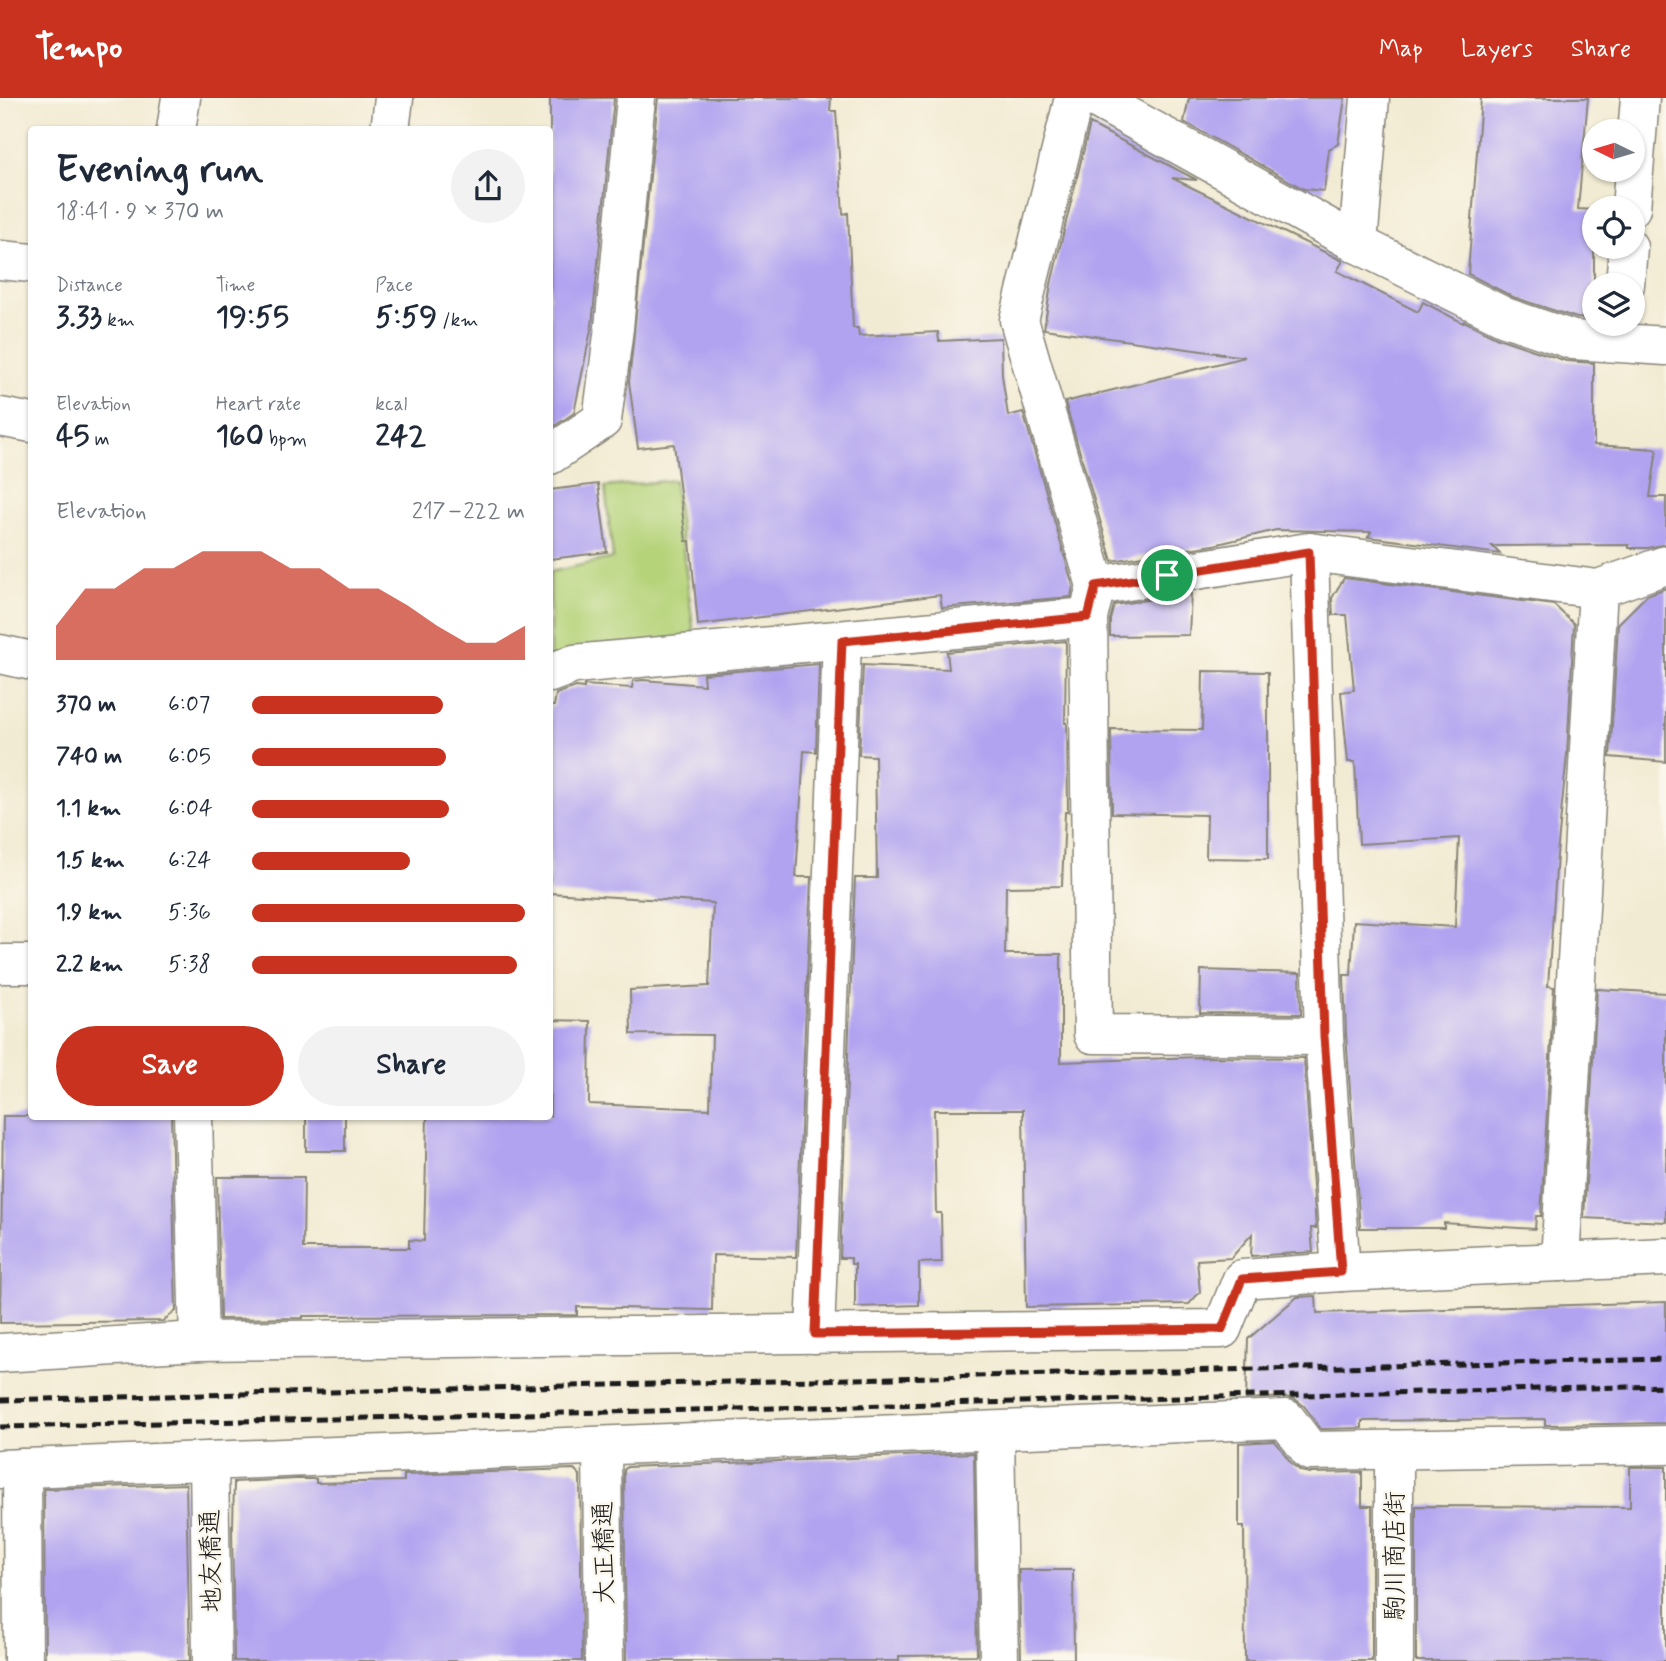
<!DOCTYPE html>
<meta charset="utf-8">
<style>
body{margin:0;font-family:Mynerve,"Klee One",sans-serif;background:#f2f2f3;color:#1f2937;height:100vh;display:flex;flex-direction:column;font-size:26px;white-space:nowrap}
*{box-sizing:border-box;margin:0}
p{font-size:23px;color:#747a83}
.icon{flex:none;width:38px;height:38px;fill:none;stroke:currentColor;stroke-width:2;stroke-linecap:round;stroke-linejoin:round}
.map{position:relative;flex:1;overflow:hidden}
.drawer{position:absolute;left:28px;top:28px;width:525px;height:994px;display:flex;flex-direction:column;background:#fff;border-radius:7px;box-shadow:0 2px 5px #0004}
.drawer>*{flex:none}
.needle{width:46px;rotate:275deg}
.tools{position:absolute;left:1582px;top:21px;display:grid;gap:14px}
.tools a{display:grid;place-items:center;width:63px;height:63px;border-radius:50%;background:#fff;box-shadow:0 2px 5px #0004;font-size:35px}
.pin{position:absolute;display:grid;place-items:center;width:60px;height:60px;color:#fff;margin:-30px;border:4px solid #fff;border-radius:50%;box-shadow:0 2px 7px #0007}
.round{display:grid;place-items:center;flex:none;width:74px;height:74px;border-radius:37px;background:#f2f2f3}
.head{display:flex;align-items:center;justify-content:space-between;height:119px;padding:0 28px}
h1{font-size:38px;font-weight:800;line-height:52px}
.figures{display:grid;grid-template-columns:repeat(3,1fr);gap:10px;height:119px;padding:7px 28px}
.figures div{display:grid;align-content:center}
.figures b{font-size:30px;font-weight:800}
.figures small{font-size:19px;font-weight:400}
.figures p{font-size:19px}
.chart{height:196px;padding:14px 28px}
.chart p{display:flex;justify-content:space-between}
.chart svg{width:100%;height:126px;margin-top:7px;fill:#c8321e;opacity:.7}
.action{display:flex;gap:14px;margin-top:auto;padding:14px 28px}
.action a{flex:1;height:80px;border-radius:42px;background:#c8321e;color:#fff;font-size:28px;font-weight:800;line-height:80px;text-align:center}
.action a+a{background:#f2f2f3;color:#1f2937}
ul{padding:0 28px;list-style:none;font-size:23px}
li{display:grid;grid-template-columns:112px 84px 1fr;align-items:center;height:52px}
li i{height:18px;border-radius:9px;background:#c8321e}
header{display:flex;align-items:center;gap:42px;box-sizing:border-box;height:98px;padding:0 35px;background:#c8321e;color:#fff}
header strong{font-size:33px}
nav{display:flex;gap:38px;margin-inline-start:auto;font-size:24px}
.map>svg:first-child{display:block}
</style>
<header>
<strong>Tempo</strong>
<nav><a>Map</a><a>Layers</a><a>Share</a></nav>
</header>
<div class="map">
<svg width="1666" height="1563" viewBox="0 0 1666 1563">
<rect width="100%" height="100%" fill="#fbf7ec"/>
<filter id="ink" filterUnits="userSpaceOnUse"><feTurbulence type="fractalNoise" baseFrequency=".0143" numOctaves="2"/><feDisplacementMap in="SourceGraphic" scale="14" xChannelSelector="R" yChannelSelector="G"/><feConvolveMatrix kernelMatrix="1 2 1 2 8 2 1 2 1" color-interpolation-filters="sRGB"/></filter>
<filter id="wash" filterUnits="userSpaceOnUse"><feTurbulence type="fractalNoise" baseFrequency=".00686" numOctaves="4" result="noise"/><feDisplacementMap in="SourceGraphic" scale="28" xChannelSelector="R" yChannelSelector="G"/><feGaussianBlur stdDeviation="1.57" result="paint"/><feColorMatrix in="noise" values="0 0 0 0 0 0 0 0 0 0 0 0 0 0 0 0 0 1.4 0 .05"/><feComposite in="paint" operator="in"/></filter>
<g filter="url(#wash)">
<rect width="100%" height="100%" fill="#f2ebd3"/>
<polygon fill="#b5d379" stroke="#68784a" stroke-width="2" points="674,382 695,543 550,561 550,474 613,460 605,389"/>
<g id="blocks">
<g fill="#b1a3f0">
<polygon points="550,0 614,0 592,227 574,315 550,331"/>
<polygon points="658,0 831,0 830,13 836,13 843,116 848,115 853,230 858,230 859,238 938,234 939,243 1001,240 1002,277 1008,318 1023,314 1073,488 1071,499 942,510 940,497 698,527 690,443 686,443 674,346 638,350 629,284"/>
<polygon points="1189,0 1345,0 1338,46 1329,51 1324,93 1304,91 1184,24"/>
<polygon points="1481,0 1588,0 1578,111 1594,112 1594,221 1577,220 1513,199 1468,176"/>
<polygon points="1090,26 1197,82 1172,80 1343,163 1337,173 1418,214 1423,204 1463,225 1464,223 1498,240 1566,263 1594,265 1594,347 1657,351 1650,399 1666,399 1666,446 1648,450 1629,450 1629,447 1492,448 1500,456 1368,439 1371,434 1276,432 1214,447 1112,463 1065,304 1245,259 1044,231 1051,186"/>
<polygon points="598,386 607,454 550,461 550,392"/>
<polygon points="1344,480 1554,507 1574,526 1567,656 1557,757 1548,888 1554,889 1541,1118 1536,1118 1535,1131 1444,1125 1444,1130 1360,1130 1346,937 1344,877 1351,877 1354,823 1455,829 1459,740 1359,746 1355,664 1348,664 1341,594 1354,592 1347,517 1333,517 1332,500"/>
<polygon points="1666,490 1666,664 1610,659 1618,526 1647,497"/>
<polygon points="1191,495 1189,537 1110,538 1110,522 1114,507"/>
<polygon points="1066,543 1065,625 1067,625 1068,714 1065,714 1062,788 1006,789 1005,856 1061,856 1061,964 1198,959 1304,960 1316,1130 1311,1130 1313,1154 1251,1158 1252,1136 1231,1160 1197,1162 1200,1194 1189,1206 1026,1209 1023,1012 934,1012 936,1115 941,1115 942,1164 919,1165 919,1207 855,1209 855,1166 851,1166 851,1160 840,1160 855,780 877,780 875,658 859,657 863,567 949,571 947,554"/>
<polygon points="819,566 816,654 804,653 796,779 811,779 796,1159 713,1157 712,1212 577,1209 577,1217 303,1218 303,1220 220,1221 217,1079 304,1079 303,1150 409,1150 409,1142 424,1143 427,1018 550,1018 550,922 590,923 589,1006 710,1011 712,937 631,936 630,892 709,888 713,805 550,795 550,608 554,608 556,596 576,589 584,590 584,587 632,590 633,583 643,582 704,587 703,576"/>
<polygon points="1203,573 1268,574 1268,761 1206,760 1207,717 1112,715 1111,631 1202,632"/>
<polygon points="1201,872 1300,875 1301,916 1200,915"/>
<polygon points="1597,891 1666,895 1666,1124 1584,1120"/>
<polygon points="3,1018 171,1018 176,1213 163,1223 0,1225"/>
<rect x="306" y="1018" width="39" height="35"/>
<polygon points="1316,1198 1317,1215 1666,1204 1666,1325 1545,1327 1545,1321 1362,1323 1362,1330 1321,1331 1304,1308 1295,1301 1285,1299 1246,1301 1248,1241 1297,1199"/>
<polygon points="1275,1343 1292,1366 1301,1373 1310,1375 1362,1374 1362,1408 1372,1408 1372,1563 1245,1563 1244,1429 1239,1429 1239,1345"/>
<polygon points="974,1355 977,1557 899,1558 899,1563 626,1563 624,1372 627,1369"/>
<polygon points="1630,1369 1666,1369 1666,1563 1416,1563 1416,1408 1630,1409"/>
<polygon points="574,1371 580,1377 582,1563 234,1563 232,1428 233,1429 234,1384 297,1381 316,1381 316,1385 404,1383 404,1377"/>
<polygon points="186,1386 190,1563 45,1563 44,1391"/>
<polygon points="1019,1472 1073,1472 1074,1561 1021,1561"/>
</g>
</g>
</g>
<g filter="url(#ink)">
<use href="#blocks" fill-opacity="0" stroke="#878478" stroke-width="2"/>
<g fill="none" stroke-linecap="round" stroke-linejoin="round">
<defs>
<g id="minor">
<polyline points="1074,0 1019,222 1096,488 1088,519 1093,936 1324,938"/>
<polyline points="1095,0 1358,146 1505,219 1573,242 1666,248"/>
<polyline points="176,32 181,0"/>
<polyline points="390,32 394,0"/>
<polyline points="1631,110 1640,0"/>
<polyline points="1358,146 1370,0"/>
<polyline points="0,162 32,165"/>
<polyline points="1625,187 1628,149"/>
<polyline points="0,319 32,325"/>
<polyline points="550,357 602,322 614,230 636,0"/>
<polyline points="1309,454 1324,938 1341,1174"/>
<polyline points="1096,488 1309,454 1598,491 1666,467"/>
<polyline points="0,556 32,563"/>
<polyline points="550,575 574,566 1088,519"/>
<polyline points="0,866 32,866"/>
<polyline points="193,1018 199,1243"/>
<polyline points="1560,1164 1598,491"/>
<polyline points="815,1236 842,543"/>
<polyline points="0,1255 199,1243 1222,1231 1242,1181 1341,1174 1666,1159"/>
<polyline points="995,1333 999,1563"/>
<polyline points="602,1348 604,1563"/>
<polyline points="209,1363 212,1563"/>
<polyline points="22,1370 23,1563"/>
<polyline points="0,1371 1286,1321 1310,1353 1666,1347"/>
<polyline points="1394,1563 1394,1352"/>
</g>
</defs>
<use href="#minor" stroke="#878478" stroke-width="41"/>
<use href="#minor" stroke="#fff" stroke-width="38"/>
<g stroke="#1c1c1c" stroke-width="5" stroke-dasharray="10 5" stroke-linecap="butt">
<polyline points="0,1302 1666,1261"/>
<polyline points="0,1329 1666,1288"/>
</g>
</g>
</g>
<g fill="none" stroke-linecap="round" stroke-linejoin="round" filter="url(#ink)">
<defs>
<polygon id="route" points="1309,454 1324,938 1341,1174 1242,1181 1222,1231 815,1236 842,543 1088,519 1096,488"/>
</defs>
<use href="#route" stroke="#fff" stroke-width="14"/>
<use href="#route" stroke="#c8321e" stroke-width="9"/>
</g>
<g text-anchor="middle" stroke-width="5" stroke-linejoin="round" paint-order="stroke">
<g font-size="26" fill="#1c1c1c" stroke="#fbf7ec">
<text transform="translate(603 1455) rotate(-91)" y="9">大正橋通</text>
<text transform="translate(1394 1458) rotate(-90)" y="9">駒川商店街</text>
<text transform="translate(210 1463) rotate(-91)" y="9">地友橋通</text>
</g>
</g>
</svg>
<div class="tools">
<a><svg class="needle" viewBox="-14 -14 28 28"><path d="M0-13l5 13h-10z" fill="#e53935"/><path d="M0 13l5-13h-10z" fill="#747a83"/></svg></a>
<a><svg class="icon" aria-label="locate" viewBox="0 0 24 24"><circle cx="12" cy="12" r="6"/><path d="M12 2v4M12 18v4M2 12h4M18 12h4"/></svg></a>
<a><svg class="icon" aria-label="layers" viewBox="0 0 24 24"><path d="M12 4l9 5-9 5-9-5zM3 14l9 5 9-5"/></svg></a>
</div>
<div class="pin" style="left:1167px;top:477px;background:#1e9e55"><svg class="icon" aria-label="arrive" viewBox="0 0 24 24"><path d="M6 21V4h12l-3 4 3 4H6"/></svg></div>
<section class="drawer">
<div class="head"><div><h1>Evening run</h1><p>18:41 · 9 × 370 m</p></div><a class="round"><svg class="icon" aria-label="share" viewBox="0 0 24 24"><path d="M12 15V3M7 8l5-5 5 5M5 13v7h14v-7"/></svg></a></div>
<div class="figures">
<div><p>Distance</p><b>3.33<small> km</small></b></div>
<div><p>Time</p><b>19:55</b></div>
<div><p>Pace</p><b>5:59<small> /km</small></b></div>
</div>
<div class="figures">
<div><p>Elevation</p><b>45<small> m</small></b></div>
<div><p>Heart rate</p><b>160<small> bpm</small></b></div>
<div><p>kcal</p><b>242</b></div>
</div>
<div class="chart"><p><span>Elevation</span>217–222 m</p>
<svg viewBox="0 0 160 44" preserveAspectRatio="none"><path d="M0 44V32L10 19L20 19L30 12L40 12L50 6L60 6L70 6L80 12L90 12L100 19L110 19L120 25L130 32L140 38L150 38L160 32V44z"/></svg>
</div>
<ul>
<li><b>370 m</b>6:07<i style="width:70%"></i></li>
<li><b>740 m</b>6:05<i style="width:71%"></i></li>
<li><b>1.1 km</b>6:04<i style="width:72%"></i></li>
<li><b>1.5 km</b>6:24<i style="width:58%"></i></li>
<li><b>1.9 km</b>5:36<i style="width:100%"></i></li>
<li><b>2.2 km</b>5:38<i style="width:97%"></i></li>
</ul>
<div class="action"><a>Save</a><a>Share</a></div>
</section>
</div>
